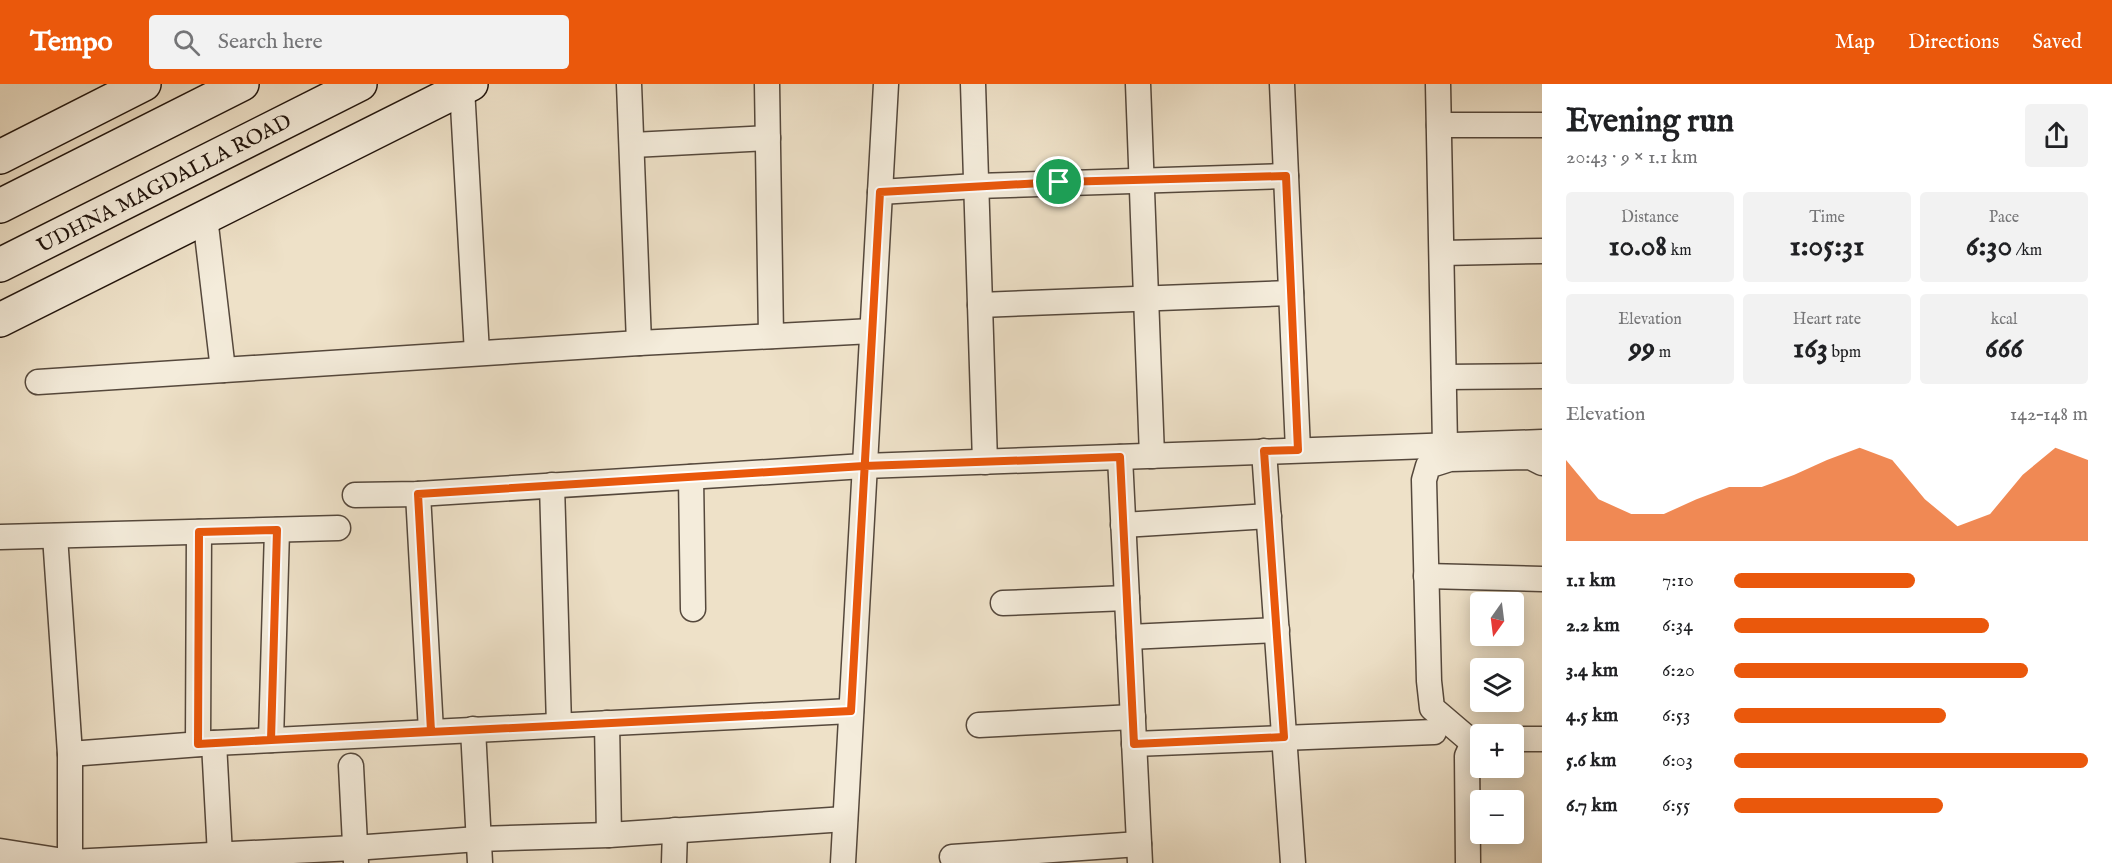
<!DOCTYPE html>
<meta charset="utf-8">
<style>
body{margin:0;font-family:"IM FELL English",serif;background:#f2f2f2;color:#202124;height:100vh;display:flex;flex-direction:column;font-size:22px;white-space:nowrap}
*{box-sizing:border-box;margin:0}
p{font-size:20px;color:#757577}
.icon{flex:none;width:33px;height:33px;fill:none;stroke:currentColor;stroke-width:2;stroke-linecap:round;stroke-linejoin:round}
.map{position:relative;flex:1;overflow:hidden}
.side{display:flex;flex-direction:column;background:#fff;width:570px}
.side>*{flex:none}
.needle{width:39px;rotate:194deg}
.tools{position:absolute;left:1470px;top:508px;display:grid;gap:12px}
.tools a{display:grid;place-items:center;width:54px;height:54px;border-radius:6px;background:#fff;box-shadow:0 3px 15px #0003;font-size:30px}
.pin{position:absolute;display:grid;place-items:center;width:51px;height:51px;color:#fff;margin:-26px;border:3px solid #fff;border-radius:50%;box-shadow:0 2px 6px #0007}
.round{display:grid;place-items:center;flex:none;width:63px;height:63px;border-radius:6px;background:#f2f2f2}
.overview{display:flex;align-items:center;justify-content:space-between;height:102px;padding:0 24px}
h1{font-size:33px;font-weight:700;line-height:45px}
.metrics{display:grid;grid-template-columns:repeat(3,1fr);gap:9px;height:102px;padding:6px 24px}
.metrics div{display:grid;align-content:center;border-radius:6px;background:#f2f2f2;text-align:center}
.metrics b{font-size:30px;font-weight:700}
.metrics small{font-size:16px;font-weight:400}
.metrics p{font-size:16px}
.chart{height:168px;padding:12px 24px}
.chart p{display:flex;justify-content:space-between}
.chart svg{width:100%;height:108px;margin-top:6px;fill:#ea580c;opacity:.7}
ul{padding:0 24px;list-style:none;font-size:20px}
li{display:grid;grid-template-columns:96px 72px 1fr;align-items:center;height:45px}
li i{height:15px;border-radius:8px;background:#ea580c}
header{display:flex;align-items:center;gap:36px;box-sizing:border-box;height:84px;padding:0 30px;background:#ea580c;color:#fff}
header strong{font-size:28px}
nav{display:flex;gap:33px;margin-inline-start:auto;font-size:21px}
.search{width:420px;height:54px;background:#f2f2f2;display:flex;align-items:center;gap:15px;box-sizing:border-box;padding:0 21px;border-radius:6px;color:#757577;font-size:22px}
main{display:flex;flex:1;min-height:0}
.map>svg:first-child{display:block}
</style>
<header>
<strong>Tempo</strong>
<div class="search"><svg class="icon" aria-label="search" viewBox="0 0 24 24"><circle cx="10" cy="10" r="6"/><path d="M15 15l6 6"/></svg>Search here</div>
<nav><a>Map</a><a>Directions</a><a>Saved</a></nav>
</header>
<main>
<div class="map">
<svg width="1542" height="779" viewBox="0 0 1542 779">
<rect width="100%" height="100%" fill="#eee1c8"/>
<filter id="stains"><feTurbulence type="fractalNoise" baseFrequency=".00333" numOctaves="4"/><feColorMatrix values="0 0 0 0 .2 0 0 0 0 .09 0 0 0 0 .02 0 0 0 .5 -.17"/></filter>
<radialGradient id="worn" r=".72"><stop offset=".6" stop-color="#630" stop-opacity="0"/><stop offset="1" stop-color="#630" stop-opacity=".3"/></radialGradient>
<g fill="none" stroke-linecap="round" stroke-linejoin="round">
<defs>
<g id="street">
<polyline points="629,0 639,259"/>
<polyline points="767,0 771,252"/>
<polyline points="973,0 985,378"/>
<polyline points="1138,0 1152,372"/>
<polyline points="1282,0 1298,366"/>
<polyline points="1438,0 1445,361"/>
<polyline points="462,4 477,269"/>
<polyline points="1439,41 1542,41"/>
<polyline points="633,61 768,54"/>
<polyline points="880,108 976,102 1286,92"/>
<polyline points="205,133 223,286"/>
<polyline points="1442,169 1542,167"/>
<polyline points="980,221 1291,209"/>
<polyline points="1444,293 1542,292"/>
<polyline points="38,298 639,259 872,247"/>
<polyline points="1264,367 1293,779"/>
<polyline points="1120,373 1140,779"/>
<polyline points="691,393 693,525"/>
<polyline points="552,401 559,641"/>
<polyline points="418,410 431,647"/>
<polyline points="355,411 418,410 864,382 1542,358"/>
<polyline points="1123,441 1269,432"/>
<polyline points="55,452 70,670 70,779"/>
<polyline points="0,453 338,444"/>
<polyline points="1426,492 1542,495"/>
<polyline points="1003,519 1127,514"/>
<polyline points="1129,553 1277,546"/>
<polyline points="607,639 609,751"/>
<polyline points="979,641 1133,633"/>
<polyline points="473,645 480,779"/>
<polyline points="1514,655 1542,655"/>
<polyline points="271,656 277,446"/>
<polyline points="214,659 220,771"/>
<polyline points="1473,659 1432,624 1429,597 1424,396 1428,382 1450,375 1530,373 1542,379"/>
<polyline points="198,660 199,448"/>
<polyline points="1134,660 1434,648"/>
<polyline points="70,670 214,659 851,627"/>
<polyline points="351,682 356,779"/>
<polyline points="0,767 70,778 354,764 478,755 609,751 845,735"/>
<polyline points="952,773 1139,760"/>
<polyline points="674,779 675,746"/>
<polyline points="843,779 886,0"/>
<polyline points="1468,779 1467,672 1473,659 1480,656"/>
</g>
<g id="secondary">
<polyline points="0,73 144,0"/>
<polyline points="0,122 242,0"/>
<polyline points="0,181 360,0"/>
<polyline points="0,236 471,0"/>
</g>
</defs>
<use href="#street" stroke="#55483c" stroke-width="27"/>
<use href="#secondary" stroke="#22150d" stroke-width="36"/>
<use href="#street" stroke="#f4ecdb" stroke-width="24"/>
<use href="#secondary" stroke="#f4ecdb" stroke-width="33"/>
</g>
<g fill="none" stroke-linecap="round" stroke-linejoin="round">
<defs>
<path id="route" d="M1059,98L880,108C870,281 861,454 851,627L271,656L277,446L199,448L198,660C276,655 353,652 431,647L418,410L864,382L1120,373L1134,660L1284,653L1264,367L1298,366L1286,92L1059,98"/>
</defs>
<use href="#route" stroke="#fff" stroke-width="12"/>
<use href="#route" stroke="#ea580c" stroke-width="8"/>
</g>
<g text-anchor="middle" stroke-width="4.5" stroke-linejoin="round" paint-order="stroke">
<g font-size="21" fill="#22150d" stroke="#f4ecdb">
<text transform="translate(164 99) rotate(-27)" y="7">UDHNA MAGDALLA ROAD</text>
</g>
</g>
<rect width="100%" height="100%" filter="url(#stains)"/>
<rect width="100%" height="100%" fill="url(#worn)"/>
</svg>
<div class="tools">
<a><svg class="needle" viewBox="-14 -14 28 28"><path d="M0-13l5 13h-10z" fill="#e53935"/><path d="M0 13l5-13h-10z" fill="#757577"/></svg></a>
<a><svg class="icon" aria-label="layers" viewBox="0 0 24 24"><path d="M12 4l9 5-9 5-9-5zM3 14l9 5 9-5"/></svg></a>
<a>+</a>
<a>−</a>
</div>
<div class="pin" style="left:1059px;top:98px;background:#1e9e55"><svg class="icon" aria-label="arrive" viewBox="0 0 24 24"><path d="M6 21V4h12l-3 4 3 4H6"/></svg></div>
</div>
<section class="side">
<div class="overview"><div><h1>Evening run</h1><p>20:43 · 9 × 1.1 km</p></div><a class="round"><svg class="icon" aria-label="share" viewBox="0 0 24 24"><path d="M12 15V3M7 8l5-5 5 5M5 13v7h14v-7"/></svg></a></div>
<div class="metrics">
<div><p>Distance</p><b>10.08<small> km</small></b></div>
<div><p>Time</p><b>1:05:31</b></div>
<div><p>Pace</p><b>6:30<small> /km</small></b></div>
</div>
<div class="metrics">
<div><p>Elevation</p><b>99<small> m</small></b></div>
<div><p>Heart rate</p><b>163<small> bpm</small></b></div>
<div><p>kcal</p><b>666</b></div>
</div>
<div class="chart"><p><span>Elevation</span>142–148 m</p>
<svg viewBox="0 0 160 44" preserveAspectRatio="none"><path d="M0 44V11L10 27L20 33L30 33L40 27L50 22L60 22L70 17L80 11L90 6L100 11L110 27L120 38L130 33L140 17L150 6L160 11V44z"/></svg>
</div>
<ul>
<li><b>1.1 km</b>7:10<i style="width:51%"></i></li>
<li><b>2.2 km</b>6:34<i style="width:72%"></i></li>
<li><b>3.4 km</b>6:20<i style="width:83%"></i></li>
<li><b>4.5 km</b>6:53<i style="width:60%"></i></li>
<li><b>5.6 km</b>6:03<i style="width:100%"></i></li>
<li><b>6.7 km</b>6:55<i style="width:59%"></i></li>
</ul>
</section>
</main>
